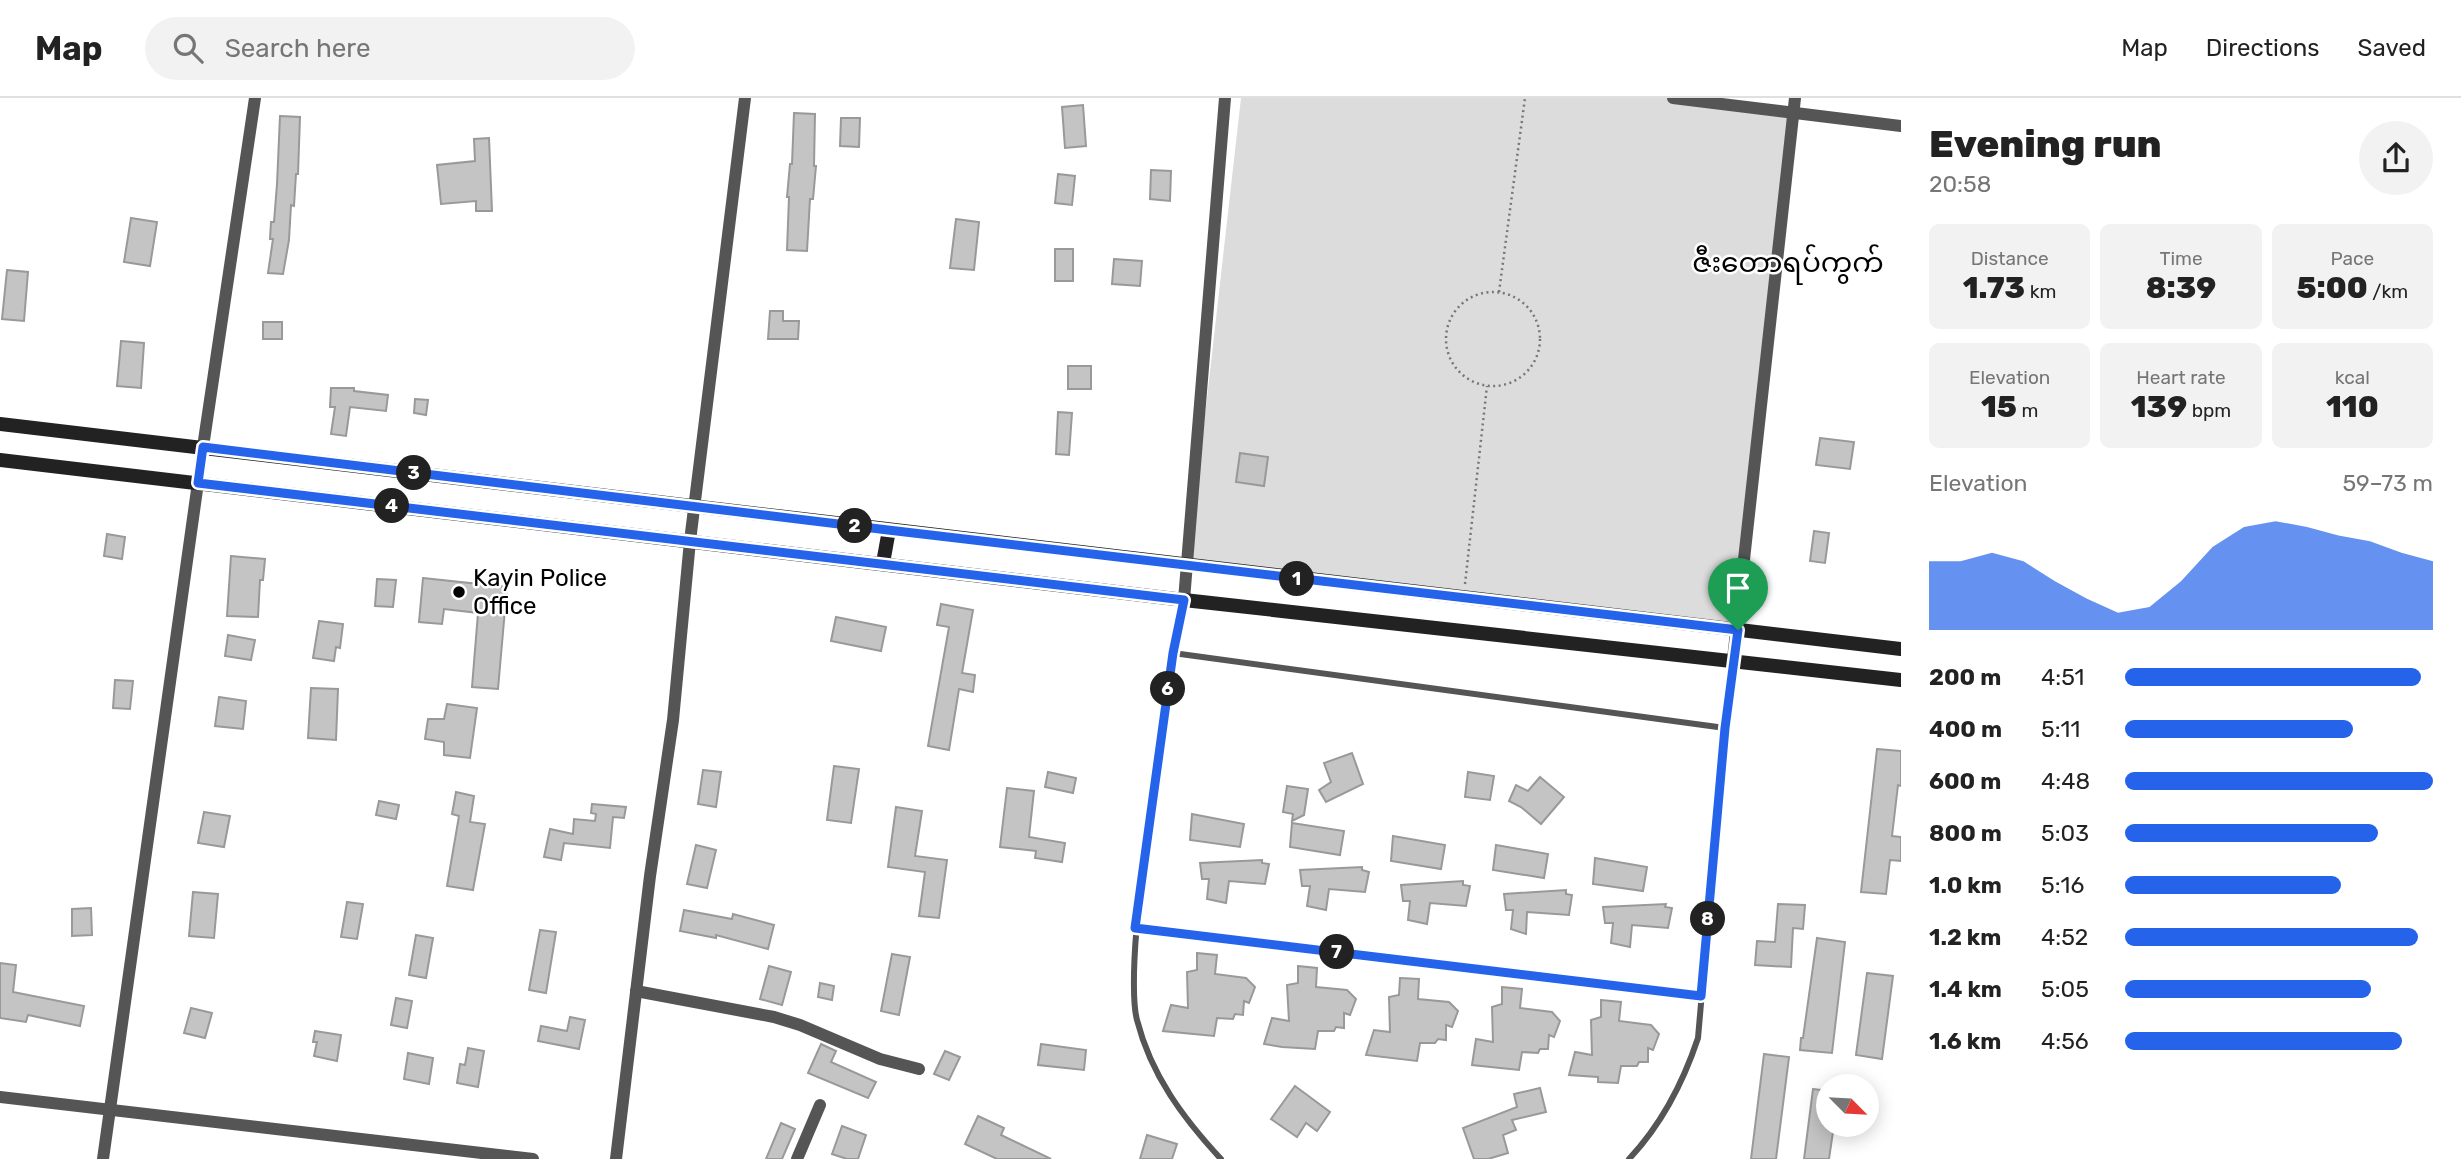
<!DOCTYPE html>
<meta charset="utf-8">
<style>
body{margin:0;font-family:Rubik,"Noto Sans Myanmar",sans-serif;background:#f2f2f2;color:#222;height:100vh;display:flex;flex-direction:column;font-size:26px;white-space:nowrap}
*{box-sizing:border-box;margin:0}
p{font-size:23px;color:#767676}
.icon{flex:none;width:38px;height:38px;fill:none;stroke:currentColor;stroke-width:2;stroke-linecap:round;stroke-linejoin:round}
.map{position:relative;flex:1;overflow:hidden}
.panel{display:flex;flex-direction:column;background:#fff;width:560px}
.panel>*{flex:none}
.needle{width:46px;rotate:114deg}
.tools{position:absolute;left:1816px;top:976px;display:grid;gap:14px}
.tools a{display:grid;place-items:center;width:63px;height:63px;border-radius:50%;background:#fff;box-shadow:0 4px 18px #0003;font-size:35px}
.pin{position:absolute;display:grid;place-items:center;width:60px;height:60px;color:#fff;margin:-72px -30px;border-radius:50% 50% 50% 0;rotate:-45deg;box-shadow:0 0 7px #0007}
.pin .icon{rotate:45deg}
.km{position:absolute;width:35px;height:35px;margin:-18px;border-radius:50%;background:#222;color:#fff;font-size:19px;line-height:35px;text-align:center}
.round{display:grid;place-items:center;flex:none;width:74px;height:74px;border-radius:37px;background:#f2f2f2}
.summary{display:flex;align-items:center;justify-content:space-between;height:119px;padding:0 28px}
h1{font-size:38px;font-weight:800;line-height:52px}
.stats{display:grid;grid-template-columns:repeat(3,1fr);gap:10px;height:119px;padding:7px 28px}
.stats div{display:grid;align-content:center;border-radius:10px;background:#f2f2f2;text-align:center}
.stats b{font-size:30px;font-weight:800}
.stats small{font-size:19px;font-weight:400}
.stats p{font-size:19px}
.chart{height:196px;padding:14px 28px}
.chart p{display:flex;justify-content:space-between}
.chart svg{width:100%;height:126px;margin-top:7px;fill:#2563eb;opacity:.7}
ul{padding:0 28px;list-style:none;font-size:23px}
li{display:grid;grid-template-columns:112px 84px 1fr;align-items:center;height:52px}
li i{height:18px;border-radius:9px;background:#2563eb}
header{display:flex;align-items:center;gap:42px;box-sizing:border-box;height:98px;padding:0 35px;background:#fff;border-bottom:2px solid #e0e0e0}
header strong{font-size:33px}
nav{display:flex;gap:38px;margin-inline-start:auto;font-size:24px}
.search{width:490px;height:63px;background:#f2f2f2;display:flex;align-items:center;gap:18px;box-sizing:border-box;padding:0 24px;border-radius:38px;color:#767676;font-size:26px}
main{display:flex;flex:1;min-height:0}
.map>svg:first-child{display:block}
</style>
<header>
<strong>Map</strong>
<div class="search"><svg class="icon" aria-label="search" viewBox="0 0 24 24"><circle cx="10" cy="10" r="6"/><path d="M15 15l6 6"/></svg>Search here</div>
<nav><a>Map</a><a>Directions</a><a>Saved</a></nav>
</header>
<main>
<div class="map">
<svg width="1901" height="1061" viewBox="0 0 1901 1061">
<rect width="100%" height="100%" fill="#fff"/>
<polygon fill="#dcdcdc" points="1241,0 1672,0 1792,15 1738,532 1188,468"/>
<g fill="#c4c4c4" stroke="#999" stroke-width="2">
<polygon points="1083,7 1086,48 1065,50 1062,9"/>
<polygon points="794,15 815,16 814,68 816,68 813,101 810,101 807,153 787,152 789,99 787,99 790,66 792,66"/>
<polygon points="280,18 300,19 298,76 296,76 294,108 291,107 289,142 283,176 268,175 273,141 270,141 271,124 274,124 277,86"/>
<polygon points="841,20 860,20 859,49 840,48"/>
<polygon points="489,40 492,113 476,113 476,103 441,106 437,67 475,63 474,41"/>
<polygon points="1151,72 1171,73 1170,103 1150,101"/>
<polygon points="1058,76 1075,78 1072,107 1055,105"/>
<polygon points="131,120 157,124 150,168 124,164"/>
<polygon points="956,121 979,124 974,172 950,170"/>
<rect x="1055" y="151" width="18" height="32"/>
<polygon points="1114,161 1142,163 1140,188 1112,186"/>
<polygon points="7,172 28,174 24,223 2,221"/>
<polygon points="770,213 783,213 783,223 799,223 798,241 768,241"/>
<rect x="263" y="224" width="19" height="17"/>
<polygon points="121,243 144,245 141,290 117,288"/>
<rect x="1068" y="268" width="23" height="23"/>
<polygon points="331,290 354,290 354,293 388,297 386,313 350,309 346,338 331,336 335,309 330,309"/>
<polygon points="415,301 428,302 426,317 414,315"/>
<polygon points="1058,314 1072,315 1069,357 1056,356"/>
<polygon points="1820,340 1854,344 1850,371 1816,367"/>
<polygon points="1240,355 1268,359 1264,388 1236,384"/>
<polygon points="1814,433 1829,435 1825,465 1810,463"/>
<polygon points="107,436 125,439 122,461 104,458"/>
<polygon points="231,458 265,461 263,482 260,482 258,519 227,518"/>
<polygon points="423,480 507,489 498,591 472,589 478,515 444,511 442,526 419,524"/>
<polygon points="377,481 396,482 393,509 375,508"/>
<polygon points="941,506 973,512 962,575 975,577 973,594 959,591 949,652 928,648 949,529 937,527"/>
<polygon points="836,519 886,529 881,553 831,543"/>
<polygon points="319,523 343,526 340,550 336,549 334,563 313,560"/>
<polygon points="228,537 255,542 251,562 225,558"/>
<polygon points="115,582 133,583 130,611 113,610"/>
<polygon points="311,590 338,591 336,642 308,640"/>
<polygon points="219,599 246,603 243,631 215,628"/>
<polygon points="447,606 477,610 470,660 444,657 444,644 425,641 428,621 444,621"/>
<polygon points="1877,651 1901,653 1901,688 1898,687 1892,738 1901,739 1901,763 1890,762 1886,796 1861,794"/>
<polygon points="1352,655 1363,686 1326,704 1319,692 1331,684 1324,665"/>
<polygon points="834,668 859,671 851,725 827,722"/>
<polygon points="703,672 721,674 716,709 698,706"/>
<polygon points="1048,674 1076,680 1073,695 1045,689"/>
<polygon points="1468,674 1494,678 1490,702 1465,699"/>
<polygon points="1540,679 1564,699 1541,726 1521,709 1509,703 1516,687 1528,693"/>
<polygon points="1287,688 1308,691 1304,717 1292,723 1293,716 1283,714"/>
<polygon points="1007,690 1034,693 1029,739 1065,745 1062,764 1035,760 1036,753 1000,749"/>
<polygon points="456,694 474,698 470,724 485,726 473,792 447,788 459,718 452,716"/>
<polygon points="379,703 399,707 396,721 376,717"/>
<polygon points="592,706 626,709 624,720 613,719 610,750 564,745 561,762 544,759 550,731 573,736 574,721 595,723 596,716 591,715"/>
<polygon points="896,709 922,713 915,758 947,762 939,820 919,818 925,774 888,769"/>
<polygon points="204,714 230,718 224,749 198,745"/>
<polygon points="1192,716 1244,726 1240,749 1190,742"/>
<polygon points="1292,725 1344,733 1340,757 1290,749"/>
<polygon points="1393,738 1445,747 1441,771 1391,763"/>
<polygon points="696,747 716,752 707,790 687,786"/>
<polygon points="1496,747 1548,756 1544,780 1493,772"/>
<polygon points="1595,760 1647,769 1643,793 1593,786"/>
<polygon points="1262,762 1262,765 1269,766 1265,786 1229,783 1226,805 1207,801 1209,781 1202,781 1200,765"/>
<polygon points="1362,769 1362,772 1369,774 1365,794 1329,791 1326,812 1307,808 1310,788 1302,788 1300,772"/>
<polygon points="1463,783 1463,787 1470,788 1466,808 1430,805 1427,826 1408,822 1410,803 1403,803 1401,787"/>
<polygon points="1566,792 1566,796 1572,797 1569,817 1527,814 1526,836 1511,831 1513,812 1506,812 1504,796"/>
<polygon points="193,794 218,796 214,840 189,838"/>
<polygon points="347,804 363,806 357,841 341,839"/>
<polygon points="1666,806 1665,809 1672,810 1668,830 1632,827 1630,849 1611,845 1613,825 1605,825 1603,809"/>
<polygon points="1778,806 1805,807 1803,831 1793,830 1791,869 1755,867 1757,843 1775,844"/>
<polygon points="91,810 92,837 72,838 72,811"/>
<polygon points="684,812 732,821 733,816 774,827 768,851 716,837 716,840 680,833"/>
<polygon points="540,832 556,834 546,895 529,892"/>
<polygon points="416,837 433,840 426,880 409,877"/>
<polygon points="1817,840 1845,844 1832,955 1800,952 1801,940 1803,940"/>
<polygon points="1197,855 1217,857 1215,876 1246,880 1255,889 1249,905 1244,903 1243,917 1235,916 1233,921 1217,920 1214,938 1163,933 1171,907 1188,910 1187,874 1197,872"/>
<polygon points="892,856 910,859 899,917 881,913"/>
<polygon points="0,865 16,867 13,894 84,908 80,928 28,917 26,924 0,920"/>
<polygon points="769,868 791,874 782,907 760,901"/>
<polygon points="1298,868 1317,870 1316,889 1347,892 1356,901 1350,917 1344,915 1344,930 1336,929 1334,933 1318,933 1315,951 1282,949 1264,946 1272,920 1289,923 1287,887 1298,885"/>
<polygon points="1867,875 1893,878 1882,961 1856,957"/>
<polygon points="1400,880 1419,881 1418,901 1449,904 1458,913 1452,929 1446,927 1446,942 1438,941 1435,945 1420,945 1417,963 1366,957 1374,932 1390,934 1389,899 1399,897"/>
<polygon points="820,885 834,888 832,902 818,899"/>
<polygon points="1502,889 1522,891 1520,910 1552,914 1560,923 1554,939 1549,937 1548,951 1540,951 1538,955 1522,954 1519,972 1472,967 1476,941 1493,944 1492,909 1502,906"/>
<polygon points="396,900 412,903 407,930 391,927"/>
<polygon points="1601,902 1621,904 1619,923 1651,927 1659,936 1653,952 1648,950 1648,964 1639,964 1637,968 1621,968 1618,985 1598,984 1598,979 1569,977 1575,954 1592,957 1591,922 1601,919"/>
<polygon points="191,910 212,915 205,940 184,935"/>
<polygon points="570,919 585,922 579,951 538,943 541,928 567,933"/>
<polygon points="315,933 341,937 337,963 314,958 317,944 313,944"/>
<polygon points="821,946 836,953 831,964 876,984 868,1000 808,975"/>
<polygon points="1041,946 1086,952 1084,972 1038,967"/>
<polygon points="468,950 484,953 478,989 457,985 460,966 465,967"/>
<polygon points="945,953 960,959 949,982 934,976"/>
<polygon points="408,955 433,960 429,986 404,981"/>
<polygon points="1764,956 1789,959 1776,1061 1751,1061"/>
<polygon points="1295,988 1330,1014 1317,1033 1306,1025 1297,1039 1271,1021"/>
<polygon points="1540,990 1546,1014 1512,1022 1516,1032 1503,1037 1508,1055 1488,1061 1474,1061 1463,1030 1517,1009 1514,996"/>
<polygon points="1813,991 1829,993 1829,1027 1834,1027 1829,1061 1804,1061"/>
<polygon points="978,1018 1004,1030 1001,1037 1051,1061 997,1061 965,1046"/>
<polygon points="781,1025 795,1031 782,1061 766,1061"/>
<polygon points="842,1028 866,1037 858,1061 847,1061 832,1056"/>
<polygon points="1147,1037 1177,1046 1172,1061 1140,1061"/>
</g>
<g fill="none" stroke-linecap="round" stroke-linejoin="round">
<g stroke="#777" stroke-width="2.5" stroke-dasharray="2 3.5" stroke-linecap="butt">
<polyline points="1499,194 1525,0"/>
<circle cx="1493" cy="241" r="47"/>
<polyline points="1465,486 1487,288"/>
</g>
<g stroke="#555" stroke-width="6">
<path d="M1184,502C1168,580 1159,659 1148,738C1141,784 1135,828 1134,875C1134,890 1133,907 1137,922C1151,977 1183,1020 1221,1061"/>
<polyline points="1173,555 1725,630"/>
<polyline points="1135,830 1701,898"/>
<path d="M1629,1061C1662,1026 1683,985 1698,940L1725,630L1733,562"/>
</g>
<g stroke="#555" stroke-width="12">
<polyline points="1673,0 1901,28"/>
<polyline points="1184,502 1225,0"/>
<polyline points="1733,561 1795,0"/>
<polyline points="636,893 774,919 800,927 880,961 919,971"/>
<polyline points="0,999 533,1061"/>
<polyline points="103,1061 203,349 255,0"/>
<polyline points="616,1061 650,778 673,622 690,443 745,0"/>
<polyline points="797,1061 820,1007"/>
</g>
<g stroke="#222" stroke-width="14">
<polyline points="0,326 1901,551"/>
<polyline points="0,362 1184,502 1901,582"/>
<polyline points="883,465 889,432"/>
</g>
</g>
<g fill="none" stroke-linecap="round" stroke-linejoin="round">
<defs>
<polygon id="route" points="203,349 888,432 1738,532 1725,630 1701,898 1135,830 1173,555 1184,502 198,385"/>
</defs>
<use href="#route" stroke="#fff" stroke-width="14"/>
<use href="#route" stroke="#2563eb" stroke-width="9"/>
</g>
<circle fill="#000" stroke="#fff" stroke-width="2.5" cx="459" cy="494" r="7"/>
<g text-anchor="middle" stroke-width="5" stroke-linejoin="round" paint-order="stroke">
<g font-size="24" fill="#000" stroke="#fff" text-anchor="start">
<text x="473" y="488">Kayin Police<tspan x="473" dy="28">Office</tspan></text>
</g>
<g font-size="28" fill="#000" stroke="#fff">
<text x="1788" y="174">ဇီးတောရပ်ကွက်</text>
</g>
</g>
</svg>
<div class="tools">
<a><svg class="needle" viewBox="-14 -14 28 28"><path d="M0-13l5 13h-10z" fill="#e53935"/><path d="M0 13l5-13h-10z" fill="#767676"/></svg></a>
</div>
<div class="pin" style="left:1738px;top:532px;background:#1e9e55"><svg class="icon" aria-label="arrive" viewBox="0 0 24 24"><path d="M6 21V4h12l-3 4 3 4H6"/></svg></div>
<b class="km" style="left:1297px;top:481px">1</b>
<b class="km" style="left:855px;top:428px">2</b>
<b class="km" style="left:414px;top:375px">3</b>
<b class="km" style="left:392px;top:408px">4</b>
<b class="km" style="left:1168px;top:591px">6</b>
<b class="km" style="left:1337px;top:854px">7</b>
<b class="km" style="left:1708px;top:821px">8</b>
</div>
<section class="panel">
<div class="summary"><div><h1>Evening run</h1><p>20:58</p></div><a class="round"><svg class="icon" aria-label="share" viewBox="0 0 24 24"><path d="M12 15V3M7 8l5-5 5 5M5 13v7h14v-7"/></svg></a></div>
<div class="stats">
<div><p>Distance</p><b>1.73<small> km</small></b></div>
<div><p>Time</p><b>8:39</b></div>
<div><p>Pace</p><b>5:00<small> /km</small></b></div>
</div>
<div class="stats">
<div><p>Elevation</p><b>15<small> m</small></b></div>
<div><p>Heart rate</p><b>139<small> bpm</small></b></div>
<div><p>kcal</p><b>110</b></div>
</div>
<div class="chart"><p><span>Elevation</span>59–73 m</p>
<svg viewBox="0 0 160 44" preserveAspectRatio="none"><path d="M0 44V20L10 20L20 17L30 20L40 27L50 33L60 38L70 36L80 27L90 15L100 8L110 6L120 8L130 11L140 13L150 17L160 20V44z"/></svg>
</div>
<ul>
<li><b>200 m</b>4:51<i style="width:96%"></i></li>
<li><b>400 m</b>5:11<i style="width:74%"></i></li>
<li><b>600 m</b>4:48<i style="width:100%"></i></li>
<li><b>800 m</b>5:03<i style="width:82%"></i></li>
<li><b>1.0 km</b>5:16<i style="width:70%"></i></li>
<li><b>1.2 km</b>4:52<i style="width:95%"></i></li>
<li><b>1.4 km</b>5:05<i style="width:80%"></i></li>
<li><b>1.6 km</b>4:56<i style="width:90%"></i></li>
</ul>
</section>
</main>
